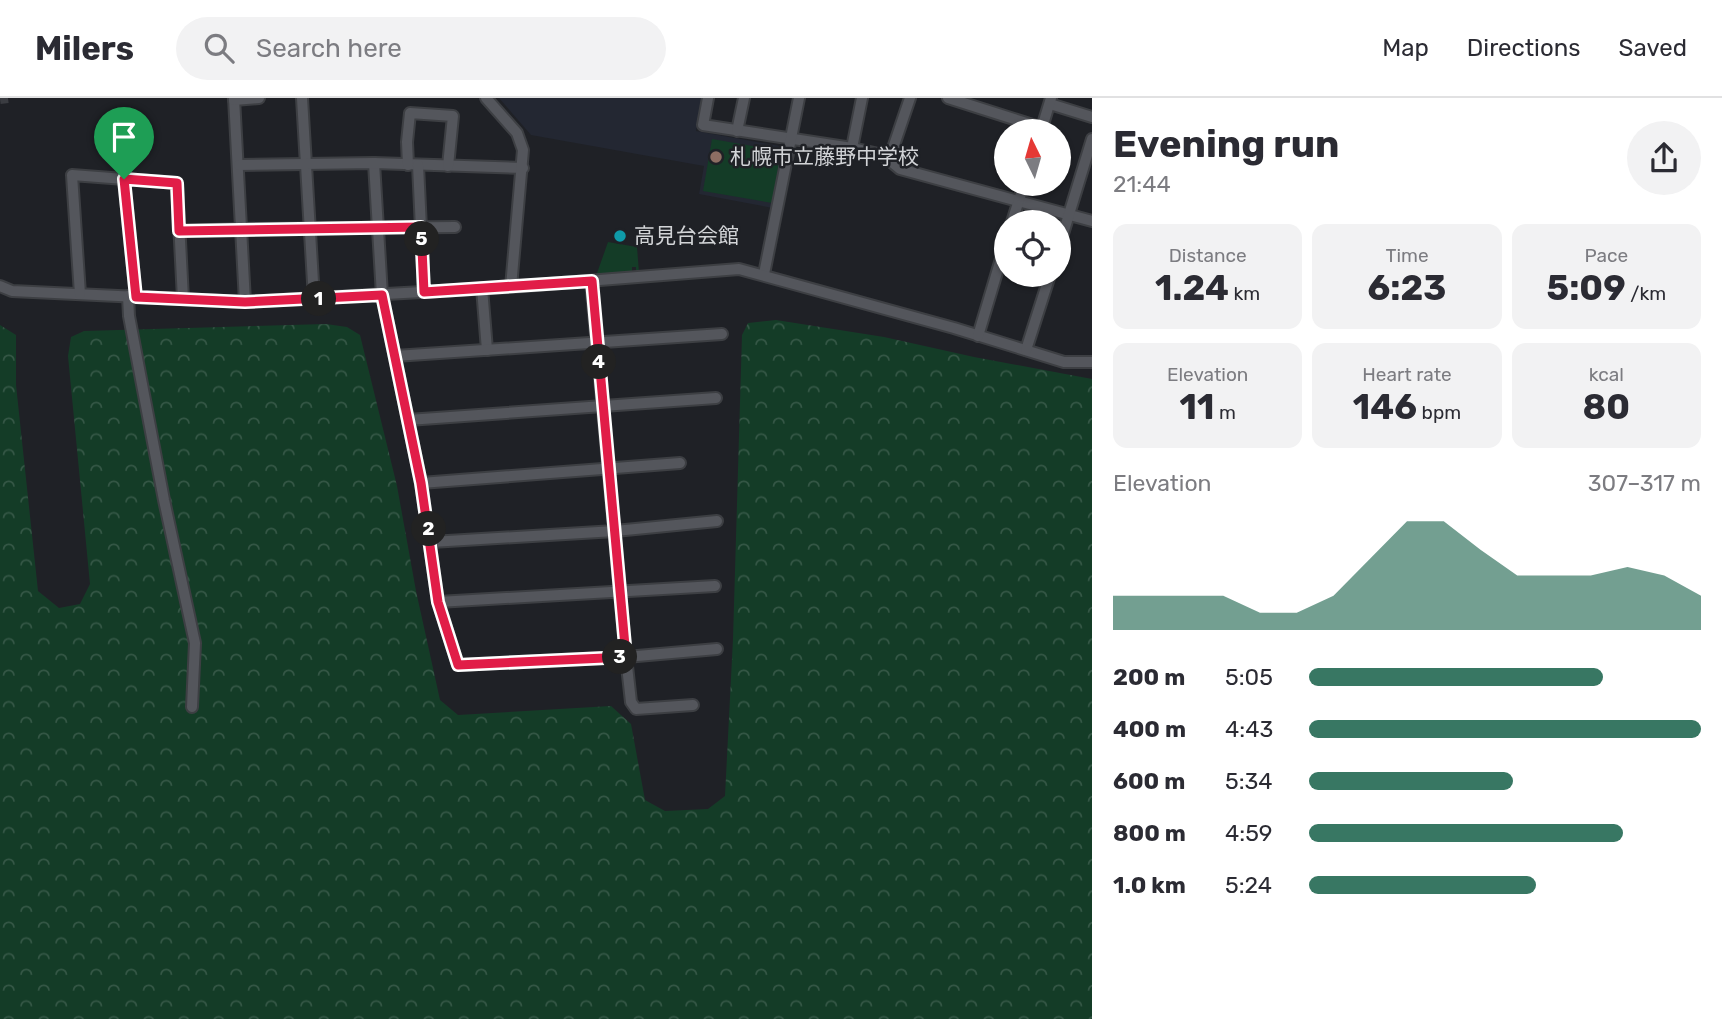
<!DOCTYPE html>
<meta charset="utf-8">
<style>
body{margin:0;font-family:Rubik,"Noto Sans JP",sans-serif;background:#f2f2f3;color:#2b2b33;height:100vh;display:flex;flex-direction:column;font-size:26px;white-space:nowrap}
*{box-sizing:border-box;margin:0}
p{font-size:23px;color:#7c7c81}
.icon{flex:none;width:38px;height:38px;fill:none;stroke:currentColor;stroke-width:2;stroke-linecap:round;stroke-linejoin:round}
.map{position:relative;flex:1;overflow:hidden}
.panel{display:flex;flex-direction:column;background:#fff;width:630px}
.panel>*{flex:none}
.needle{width:46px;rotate:355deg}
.fabs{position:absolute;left:994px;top:21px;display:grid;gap:14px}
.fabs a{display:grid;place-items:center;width:77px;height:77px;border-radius:50%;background:#fff;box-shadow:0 2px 5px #0004;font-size:35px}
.pin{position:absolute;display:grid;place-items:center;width:60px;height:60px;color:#fff;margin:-72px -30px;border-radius:50% 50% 50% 0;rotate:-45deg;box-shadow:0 0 7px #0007}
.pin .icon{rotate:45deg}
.km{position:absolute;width:35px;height:35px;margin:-18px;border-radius:50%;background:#222;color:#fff;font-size:19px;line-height:35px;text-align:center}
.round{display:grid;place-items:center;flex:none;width:74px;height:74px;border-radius:37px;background:#f2f2f3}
.head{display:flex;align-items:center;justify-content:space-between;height:119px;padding:0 21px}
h1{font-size:38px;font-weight:700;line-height:52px}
.metrics{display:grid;grid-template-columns:repeat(3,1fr);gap:10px;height:119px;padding:7px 21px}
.metrics div{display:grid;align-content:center;border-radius:14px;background:#f2f2f3;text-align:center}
.metrics b{font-size:35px;font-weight:700}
.metrics small{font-size:19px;font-weight:400}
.metrics p{font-size:19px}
.chart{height:196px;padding:14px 21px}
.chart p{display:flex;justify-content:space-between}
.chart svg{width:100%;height:126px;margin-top:7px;fill:#387763;opacity:.7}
ul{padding:0 21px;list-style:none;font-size:23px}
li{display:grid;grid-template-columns:112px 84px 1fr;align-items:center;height:52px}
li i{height:18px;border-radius:9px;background:#387763}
header{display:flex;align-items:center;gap:42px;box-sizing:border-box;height:98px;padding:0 35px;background:#fff;border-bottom:2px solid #e1e1e2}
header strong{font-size:33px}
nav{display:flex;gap:38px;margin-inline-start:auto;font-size:24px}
.search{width:490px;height:63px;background:#f2f2f3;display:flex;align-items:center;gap:18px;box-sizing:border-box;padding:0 24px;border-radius:38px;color:#7c7c81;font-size:26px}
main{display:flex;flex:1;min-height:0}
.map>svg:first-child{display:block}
</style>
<header>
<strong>Milers</strong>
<div class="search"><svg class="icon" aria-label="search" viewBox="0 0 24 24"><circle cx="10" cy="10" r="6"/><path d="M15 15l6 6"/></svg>Search here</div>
<nav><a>Map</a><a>Directions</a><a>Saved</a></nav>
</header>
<main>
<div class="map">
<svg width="1092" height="921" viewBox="0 0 1092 921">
<defs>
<pattern id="forest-crowns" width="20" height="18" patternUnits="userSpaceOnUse" patternTransform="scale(1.75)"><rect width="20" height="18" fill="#143c27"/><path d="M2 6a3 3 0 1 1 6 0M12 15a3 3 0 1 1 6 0" fill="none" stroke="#355746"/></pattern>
</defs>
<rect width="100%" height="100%" fill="#1f2126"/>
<polygon fill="#232732" points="499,0 702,0 696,33 785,49 773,110 699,96 704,68 531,37"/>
<polygon fill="url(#forest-crowns)" points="776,222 884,239 974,259 1092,281 1092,921 0,921 0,227 16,237 16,287 38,493 59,510 80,506 90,486 68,258 71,239 84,233 326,226 347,229 360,237 397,388 416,493 440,602 458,617 611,608 631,626 645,702 665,713 708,711 725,698 733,541 742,237 748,225"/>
<g fill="#143c27">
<polygon points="712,41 781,53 772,105 703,93"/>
<polygon points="608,144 637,149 639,174 636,174 636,169 632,169 632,175 596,178"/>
</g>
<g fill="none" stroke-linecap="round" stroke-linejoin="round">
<polyline stroke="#3a3c41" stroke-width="10" stroke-dasharray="10 5" stroke-linecap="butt" points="0,1 8,0"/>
<defs>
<g id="minor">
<polyline points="234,0 245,204"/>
<polyline points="302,0 314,201"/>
<polyline points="708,0 703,27 852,50 883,57 900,71 1092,123"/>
<polyline points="948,0 1042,30"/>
<polyline points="234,2 259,0"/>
<polyline points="1050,6 1092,19"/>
<polyline points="737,33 744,0"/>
<polyline points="1041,33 1051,0"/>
<polyline points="852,50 862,0"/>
<polyline points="889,62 910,0"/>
<polyline points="374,65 382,197 421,385 438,504 458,567 626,559 591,183"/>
<polyline points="239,67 374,65 523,70"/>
<polyline points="408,67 407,44 410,15 453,18 448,68"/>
<polyline points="418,67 424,194"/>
<polyline points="124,81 136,199"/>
<polyline points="1012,124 1024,86"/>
<polyline points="179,133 242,131 455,129"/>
<polyline points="1059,149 1092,41"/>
<polyline points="764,176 799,0"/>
<polyline points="0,188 12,193 245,204 511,189 523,52 517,35 486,0"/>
<polyline points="511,189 739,171 954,230 1064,264 1092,264"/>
<polyline points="482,190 487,252"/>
<polyline points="80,196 72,77 177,85 183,201"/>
<polyline points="128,198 129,218 164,402 195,545 192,609"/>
<polyline points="978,238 1006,144"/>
<polyline points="1026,252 1050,177"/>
<polyline points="395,258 722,236"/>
<polyline points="408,322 716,300"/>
<polyline points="421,385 680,365"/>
<polyline points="431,444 615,433 717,423"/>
<polyline points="438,504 715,488"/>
<polyline points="693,607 636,611 631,604 626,559 717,551"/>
</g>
</defs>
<use href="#minor" stroke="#3d3f43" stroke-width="14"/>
<use href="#minor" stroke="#54565c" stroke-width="10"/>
</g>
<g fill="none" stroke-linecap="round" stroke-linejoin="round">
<defs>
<polygon id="route" points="124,81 177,85 179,133 421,129 424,194 592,183 626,559 458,567 438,504 421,385 382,197 245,204 136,199"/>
</defs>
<use href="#route" stroke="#fff" stroke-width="14"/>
<use href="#route" stroke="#e11d48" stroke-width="9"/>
</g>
<circle fill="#8d6e63" stroke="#1f2126" stroke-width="2.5" cx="716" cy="59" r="7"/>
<circle fill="#0f9aa8" stroke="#1f2126" stroke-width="2.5" cx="620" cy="138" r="7"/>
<g text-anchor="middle" stroke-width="5" stroke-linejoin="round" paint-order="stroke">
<g font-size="21" fill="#d2d4d7" stroke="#1f2126" text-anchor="start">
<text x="730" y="66">札幌市立藤野中学校</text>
<text x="634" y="145">高見台会館</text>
</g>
</g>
</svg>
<div class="fabs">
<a><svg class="needle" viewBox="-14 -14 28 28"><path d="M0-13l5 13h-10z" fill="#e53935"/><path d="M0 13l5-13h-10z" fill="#7c7c81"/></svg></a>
<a><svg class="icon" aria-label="locate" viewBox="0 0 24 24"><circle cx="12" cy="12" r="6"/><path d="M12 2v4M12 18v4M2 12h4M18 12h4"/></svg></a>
</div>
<div class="pin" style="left:124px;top:81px;background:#1e9e55"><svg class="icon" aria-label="arrive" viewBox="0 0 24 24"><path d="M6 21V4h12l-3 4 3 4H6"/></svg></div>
<b class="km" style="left:319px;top:201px">1</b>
<b class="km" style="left:429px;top:431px">2</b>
<b class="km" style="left:620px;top:559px">3</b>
<b class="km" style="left:599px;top:264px">4</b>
<b class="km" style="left:422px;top:141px">5</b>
</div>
<section class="panel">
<div class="head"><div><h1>Evening run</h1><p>21:44</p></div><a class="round"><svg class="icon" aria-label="share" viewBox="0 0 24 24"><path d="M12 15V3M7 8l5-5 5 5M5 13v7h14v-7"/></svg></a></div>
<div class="metrics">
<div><p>Distance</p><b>1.24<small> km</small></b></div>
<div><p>Time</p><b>6:23</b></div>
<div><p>Pace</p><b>5:09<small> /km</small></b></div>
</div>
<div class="metrics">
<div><p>Elevation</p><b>11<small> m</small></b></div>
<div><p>Heart rate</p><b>146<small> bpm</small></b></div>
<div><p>kcal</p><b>80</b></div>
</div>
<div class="chart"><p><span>Elevation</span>307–317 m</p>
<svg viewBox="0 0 160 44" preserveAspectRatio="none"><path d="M0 44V32L10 32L20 32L30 32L40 38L50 38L60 32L70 19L80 6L90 6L100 16L110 25L120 25L130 25L140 22L150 25L160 32V44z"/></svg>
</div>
<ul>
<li><b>200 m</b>5:05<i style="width:75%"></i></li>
<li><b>400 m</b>4:43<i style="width:100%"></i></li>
<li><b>600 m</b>5:34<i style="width:52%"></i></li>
<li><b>800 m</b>4:59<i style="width:80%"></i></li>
<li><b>1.0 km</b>5:24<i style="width:58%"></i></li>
</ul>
</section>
</main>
